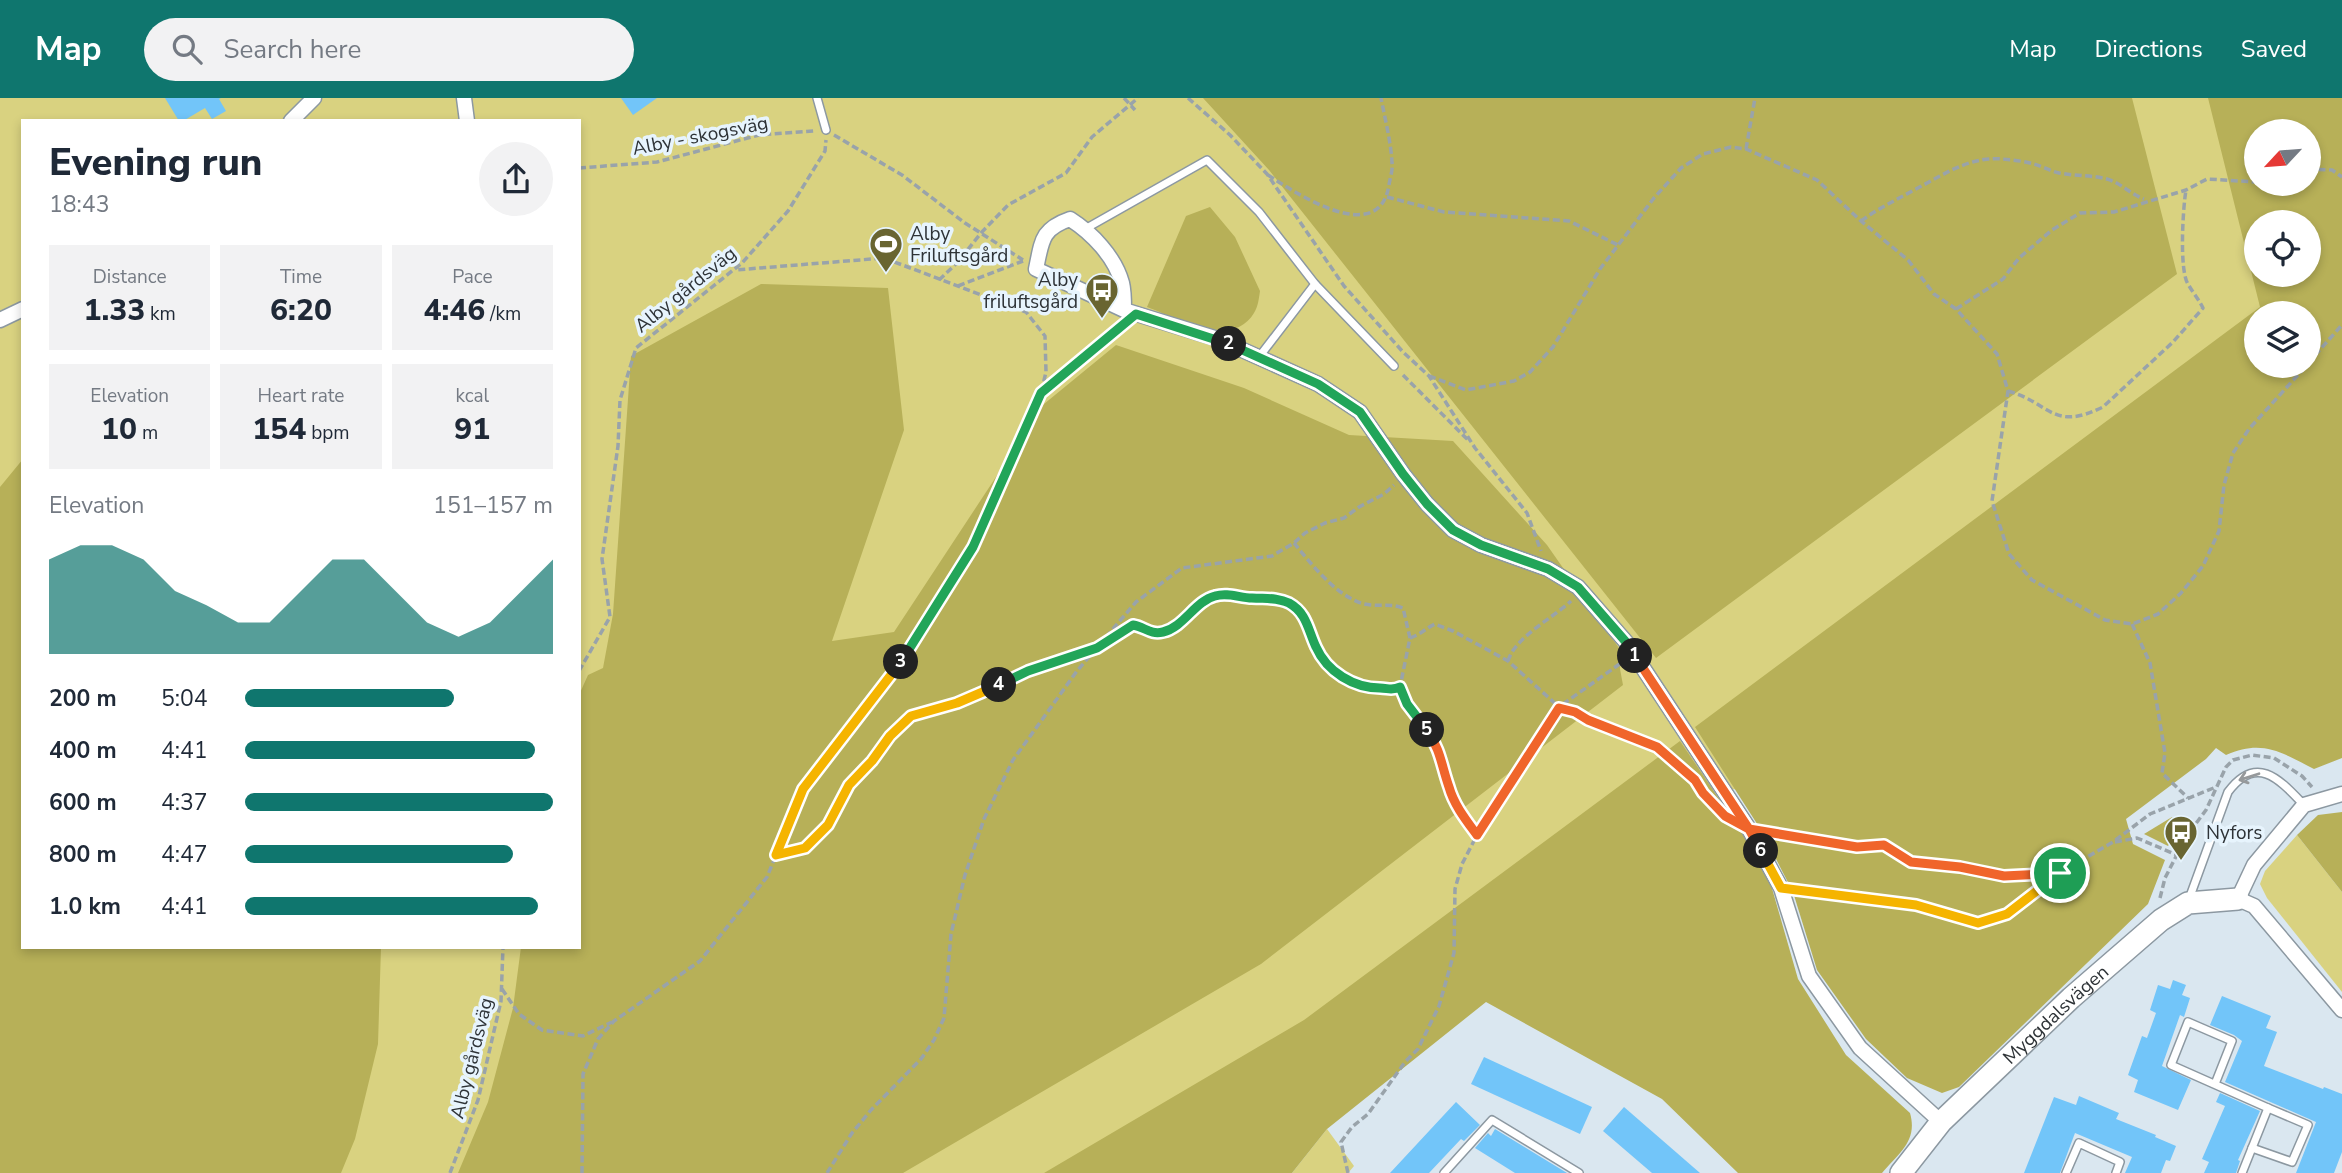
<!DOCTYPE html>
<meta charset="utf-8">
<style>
body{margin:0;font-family:"Nunito Sans",sans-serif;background:#f2f2f3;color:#1f2937;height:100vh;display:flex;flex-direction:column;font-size:26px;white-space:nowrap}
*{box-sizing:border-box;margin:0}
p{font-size:23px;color:#747a83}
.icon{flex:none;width:38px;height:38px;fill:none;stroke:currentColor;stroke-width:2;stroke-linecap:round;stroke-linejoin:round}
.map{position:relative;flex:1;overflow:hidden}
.side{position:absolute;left:21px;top:21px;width:560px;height:830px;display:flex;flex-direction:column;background:#fff;border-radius:0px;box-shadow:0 4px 10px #0003}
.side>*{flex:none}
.needle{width:46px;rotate:244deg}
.controls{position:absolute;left:2244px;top:21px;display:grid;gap:14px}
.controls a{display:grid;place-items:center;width:77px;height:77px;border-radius:50%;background:#fff;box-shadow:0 4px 10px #0003;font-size:35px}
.pin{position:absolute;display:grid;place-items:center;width:60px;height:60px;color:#fff;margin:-30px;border:4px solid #fff;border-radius:50%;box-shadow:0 2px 7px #0007}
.km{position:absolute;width:35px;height:35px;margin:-18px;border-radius:50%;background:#222;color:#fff;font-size:19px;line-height:35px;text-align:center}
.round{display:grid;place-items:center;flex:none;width:74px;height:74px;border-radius:37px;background:#f2f2f3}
.head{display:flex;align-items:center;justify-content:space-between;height:119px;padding:0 28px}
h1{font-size:38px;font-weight:800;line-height:52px}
.figures{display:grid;grid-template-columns:repeat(3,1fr);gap:10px;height:119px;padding:7px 28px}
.figures div{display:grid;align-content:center;border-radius:0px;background:#f2f2f3;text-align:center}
.figures b{font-size:30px;font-weight:800}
.figures small{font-size:19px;font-weight:400}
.figures p{font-size:19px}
.chart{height:196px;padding:14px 28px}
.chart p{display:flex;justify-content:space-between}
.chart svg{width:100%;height:126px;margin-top:7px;fill:#0f766e;opacity:.7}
ul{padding:0 28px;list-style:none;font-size:23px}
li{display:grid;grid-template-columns:112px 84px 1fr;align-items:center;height:52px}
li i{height:18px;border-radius:9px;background:#0f766e}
header{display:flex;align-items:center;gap:42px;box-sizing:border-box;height:98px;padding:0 35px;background:#0f766e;color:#fff}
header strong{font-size:33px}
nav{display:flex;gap:38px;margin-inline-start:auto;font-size:24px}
.search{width:490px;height:63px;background:#f2f2f3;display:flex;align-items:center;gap:18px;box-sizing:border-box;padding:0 24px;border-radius:38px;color:#747a83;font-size:26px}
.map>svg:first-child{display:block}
</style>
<header>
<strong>Map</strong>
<div class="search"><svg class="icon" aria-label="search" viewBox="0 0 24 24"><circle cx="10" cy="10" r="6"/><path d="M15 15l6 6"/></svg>Search here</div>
<nav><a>Map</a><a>Directions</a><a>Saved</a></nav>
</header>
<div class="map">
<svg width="2342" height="1075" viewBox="0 0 2342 1075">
<rect width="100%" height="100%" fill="#dae7f0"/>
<g fill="#d9d280" fill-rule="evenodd">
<path d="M0,0H2342V360L2016,682L1683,693L1224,1075H0ZM23,23H579V849H23ZM2256,33H2308V86H2256ZM2256,124H2308V177H2256ZM2256,215H2308V268H2256Z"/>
<polygon points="2297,737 2342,794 2342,894 2267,800 2260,786 2265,773"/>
<polygon points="1327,1031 1354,1068 1348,1075 1292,1075"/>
</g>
<g fill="#b7b058" fill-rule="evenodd">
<polygon points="1203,0 2132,0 2177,176 1656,560 1269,72"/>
<path d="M2208,0H2342V660L2314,671C2281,654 2262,641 2226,657L2216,650L2206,661L2126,721L2133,746L2165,762L2148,806L1959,989L1942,995L1907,980L1866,941L1817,872L1793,794L1761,732L1695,629L2260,209ZM2256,33H2308V86H2256ZM2256,124H2308V177H2256ZM2308,215V268H2256V215Z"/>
<path d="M1210,109L1235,139L1260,193C1259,200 1258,209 1254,215C1232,252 1177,220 1147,209L1186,118Z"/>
<polygon points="761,186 888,190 904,332 832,543 894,534 1044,306 1116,247 1244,290 1349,337 1453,343 1547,447 1621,553 1620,571 1623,587 1261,866 903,1075 458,1075 488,1004 513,910 521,849 579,849 579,597 588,577 603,570 613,516 631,258"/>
<polygon points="23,361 23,849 381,849 378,946 355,1041 341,1075 0,1075 0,389"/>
<path d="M1680,643L1749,745L1769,780L1798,881L1846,957L1910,1015C1918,1043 1899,1055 1882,1075H1738L1662,1001L1486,904L1327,1031L1292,1075H1044L1304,922Z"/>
<polygon points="2342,714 2342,794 2297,737 2318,717"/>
<polygon points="2172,719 2179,724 2180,730 2168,748 2144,736"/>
</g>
<g fill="#72c5f9">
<polygon points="165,0 221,0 219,1 226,13 212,21 205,10 183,23 179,23"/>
<polygon points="621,0 657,0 633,17"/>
<polygon points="2173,882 2186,887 2182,897 2190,900 2184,919 2180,917 2162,968 2191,982 2178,1012 2134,994 2138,982 2128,977 2142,938 2147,940 2156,915 2150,912 2158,887 2170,891"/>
<polygon points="2222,898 2271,918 2266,930 2277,934 2264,968 2323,991 2324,989 2342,996 2342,1054 2334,1075 2296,1075 2316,1024 2225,984 2242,943 2234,937 2210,927"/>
<polygon points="1484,959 1592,1009 1580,1036 1471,986"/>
<polygon points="2220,995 2260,1013 2238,1062 2240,1063 2236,1075 2204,1075 2209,1064 2202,1061 2225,1008 2216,1004"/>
<polygon points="2079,998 2119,1015 2116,1021 2156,1037 2155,1039 2176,1048 2170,1063 2166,1062 2161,1075 2125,1075 2132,1059 2075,1035 2060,1075 2024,1075 2054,999 2076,1007"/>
<polygon points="1456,1004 1480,1027 1464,1043 1461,1041 1429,1075 1390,1075"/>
<polygon points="1624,1009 1700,1075 1652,1075 1603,1033"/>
<polygon points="1495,1031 1567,1075 1515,1075 1475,1050 1488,1035 1491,1038"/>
</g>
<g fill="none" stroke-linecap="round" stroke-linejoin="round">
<defs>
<g id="lane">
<polyline points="817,0 826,32"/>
<polyline points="1085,131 1207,62 1259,114 1315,186 1394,268"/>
<polyline points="1259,259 1315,186"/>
<path d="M2189,801L2228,694C2257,655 2280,682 2304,707"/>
<polyline points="2215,986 2232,943 2188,924 2171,967 2268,1010 2242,1075"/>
<polyline points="2252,1050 2292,1064 2308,1027 2268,1010"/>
<polyline points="1444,1075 1492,1022 1579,1075"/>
<polyline points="2066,1075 2079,1045 2120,1064 2116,1075"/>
</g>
<g id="street">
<polyline points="464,0 467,23"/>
<polyline points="291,23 314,0"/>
<path d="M1124,212C1124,203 1124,193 1122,185C1115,159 1092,135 1070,121C1041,131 1042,143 1036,171L1124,212L1218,241L1318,286L1360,314L1403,376L1427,406L1453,432L1481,447L1548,471L1578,489L1626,544L1749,731L1781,790L1809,878L1860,950L1941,1024"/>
<polyline points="0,222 23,211"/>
<polyline points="2342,696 2304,707 2254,767 2238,801 2254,808 2342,912"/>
</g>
<g id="secondary">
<path id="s1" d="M1901,1075L1941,1024L2071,900L2161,822L2188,805L2238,801"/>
</g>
</defs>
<use href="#lane" stroke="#8c98a1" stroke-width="10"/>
<use href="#street" stroke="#8c98a1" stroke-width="17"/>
<use href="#secondary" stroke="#8c98a1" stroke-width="24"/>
<g stroke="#99a3aa" stroke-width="3.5" stroke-dasharray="7 3.5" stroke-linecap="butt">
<polyline points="1124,0 1135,12"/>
<polyline points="1188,0 1230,37 1267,76 1344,188 1403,254 1429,278 1475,350 1527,415 1541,453"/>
<polyline points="834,37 902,77 965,125 1023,162"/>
<polyline points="1746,51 1755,0"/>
<polyline points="579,70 657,64 759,37 814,33"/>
<polyline points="2308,71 2332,72 2342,79"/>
<path d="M1268,77C1297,96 1379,150 1389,87C1390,80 1393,72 1392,65C1391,44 1385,21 1381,0"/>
<polyline points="1387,99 1444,114 1569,123 1618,147"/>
<path d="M1861,123C1879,110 1896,102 1916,91C1943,77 1970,58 2002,61C2012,62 2024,63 2034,66C2042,68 2050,73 2059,75C2075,78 2092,77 2107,81C2121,85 2130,96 2144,101"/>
<polyline points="939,182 957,165 981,135 1008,107 1066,75 1092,39 1138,0"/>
<polyline points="958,188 1023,163"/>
<polyline points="1956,211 2003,181 2019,160 2052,132 2080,115 2114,114 2186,92 2207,81 2256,84"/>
<polyline points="2308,265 2342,227"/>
<polyline points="1403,277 1469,343"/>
<polyline points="1429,278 1466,292 1514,283 1530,274 1553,249 1600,171 1654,100 1681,70 1703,56 1731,49 1746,51 1817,82 1861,123 1908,162 1934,196 1956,211 1997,256 2008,293 1992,403 2009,456 2032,482 2105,522 2132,526 2158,516 2181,495 2203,468 2219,433 2224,387 2233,355 2249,331 2306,268"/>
<path d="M2008,293C2051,305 2052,334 2103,309L2173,244L2203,210C2198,200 2193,195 2188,186C2179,172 2183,109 2186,92"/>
<polyline points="1041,295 1123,226"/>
<path d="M1294,445C1312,467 1336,498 1364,506C1377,509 1390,505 1403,510L1410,540L1400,589L1407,606L1435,643L1443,660L1449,689L1458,710L1476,736"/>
<polyline points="2132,526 2150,565 2165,655 2162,675 2188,700"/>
<path d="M1410,540C1420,537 1426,530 1435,526L1453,533L1508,563L1559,609L1657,649L1694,682L1711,704"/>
<path d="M1508,563C1515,539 1553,520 1571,503"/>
<polyline points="579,573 610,519 602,461 618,348 620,302 636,250 742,165 788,113 825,53 826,42"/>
<polyline points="1769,734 1857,749 1884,747 1911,764 1960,769 2004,778 2060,775"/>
<polyline points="2115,744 2137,740 2177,757"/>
<path d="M776,757L805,750L828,727L849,687L872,663L889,638L911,618L957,605L1028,573L1097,550L1133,527C1143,528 1148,535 1158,535C1182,534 1194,503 1216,497C1230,494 1245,500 1259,501C1264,501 1270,499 1275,500C1308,505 1306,539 1322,560C1327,567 1344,581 1351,585C1363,593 1379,588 1392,592L1400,589"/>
<polyline points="1797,792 1916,807 1978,825 1993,822 2007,816 2060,775 2113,744 2150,716 2216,689"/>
<polyline points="2160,800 2165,780 2186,739 2206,712 2226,669 2233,662 2252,657 2274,660 2302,678 2312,689"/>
<polyline points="502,891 519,916 542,932 583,938 612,924"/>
<polyline points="450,1075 478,1002 501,903 503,849"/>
<polyline points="582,1075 583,976 598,941 614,923 700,863 767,779 803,691 912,551 973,449 1041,295 1046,274 1045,238 1026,214 884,160 735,172"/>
<polyline points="827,1075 852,1035 871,1012 921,961 934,942 944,920 951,836 965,777 984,721 1013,662 1077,573 1136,504 1182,470 1272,458 1294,445 1305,435 1325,425 1344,420 1359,409 1384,396 1394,387"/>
<polyline points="1348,1075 1341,1044 1352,1029 1368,1016 1405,964 1418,951 1439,908 1454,855 1455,791 1462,766 1477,737 1559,609 1621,565"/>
</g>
<use href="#lane" stroke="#fff" stroke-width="7"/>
<use href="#street" stroke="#fff" stroke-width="14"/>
<use href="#secondary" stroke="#fff" stroke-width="21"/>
</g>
<defs><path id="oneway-shaft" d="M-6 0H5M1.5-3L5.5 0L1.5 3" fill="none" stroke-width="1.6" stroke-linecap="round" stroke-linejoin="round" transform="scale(1.75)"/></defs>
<use stroke="#96999b" href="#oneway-shaft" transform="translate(2249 679) rotate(162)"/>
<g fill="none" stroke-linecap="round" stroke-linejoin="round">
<defs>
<polyline id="split-1" points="1635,558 1749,731 1857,749 1884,747 1911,764 1960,769 2004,778 2060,775"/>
<polyline id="split-2" points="1229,246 1318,286 1360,314 1403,376 1427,406 1453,432 1481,447 1548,471 1578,489 1626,544 1635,558"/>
<polyline id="split-3" points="901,564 973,449 1041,295 1136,216 1229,246"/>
<polyline id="split-4" points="901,564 803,691 776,757 805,750 828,727 849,687 872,663 890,638 911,618 957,605 999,587"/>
<path id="split-5" d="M999,587L1028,573L1097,550L1133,527C1145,529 1150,537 1163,534C1184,529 1195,503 1215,498C1228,494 1240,500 1252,500C1265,501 1277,499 1289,505C1307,515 1308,532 1316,549C1327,574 1354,590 1380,590C1388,590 1392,593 1400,589L1407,606L1427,632"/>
<path id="split-6" d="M1427,632C1441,653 1441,666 1449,689C1454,707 1466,722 1477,737L1559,610L1575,614L1588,622L1657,649L1695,682L1703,695L1725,718L1749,731L1761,753"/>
<polyline id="split-7" points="1761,753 1781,790 1916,807 1978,825 2007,816 2060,775"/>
</defs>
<use href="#split-1" stroke="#fff" stroke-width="14"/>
<use href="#split-2" stroke="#fff" stroke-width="14"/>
<use href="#split-3" stroke="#fff" stroke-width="14"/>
<use href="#split-4" stroke="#fff" stroke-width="14"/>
<use href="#split-5" stroke="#fff" stroke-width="14"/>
<use href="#split-6" stroke="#fff" stroke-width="14"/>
<use href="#split-7" stroke="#fff" stroke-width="14"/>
<use href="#split-1" stroke="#f0652b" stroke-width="9"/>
<use href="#split-2" stroke="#22a559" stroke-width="9"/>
<use href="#split-3" stroke="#22a559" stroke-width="9"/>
<use href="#split-4" stroke="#f5b400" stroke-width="9"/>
<use href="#split-5" stroke="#22a559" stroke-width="9"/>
<use href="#split-6" stroke="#f0652b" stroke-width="9"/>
<use href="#split-7" stroke="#f5b400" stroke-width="9"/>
</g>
<defs>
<symbol id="stadium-pin" viewBox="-11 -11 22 30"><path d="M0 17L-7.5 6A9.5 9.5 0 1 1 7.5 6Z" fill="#696531" stroke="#e7f4fd"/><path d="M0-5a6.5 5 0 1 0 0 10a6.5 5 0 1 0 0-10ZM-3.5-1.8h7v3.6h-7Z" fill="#fff"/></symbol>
<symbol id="bus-pin" viewBox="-11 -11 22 30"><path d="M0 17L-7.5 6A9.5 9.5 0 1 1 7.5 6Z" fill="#696531" stroke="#e7f4fd"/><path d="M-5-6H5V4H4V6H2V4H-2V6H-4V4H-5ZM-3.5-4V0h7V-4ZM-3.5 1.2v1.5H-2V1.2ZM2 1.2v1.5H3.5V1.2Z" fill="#fff"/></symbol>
</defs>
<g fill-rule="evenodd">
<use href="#stadium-pin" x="867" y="127" width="38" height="52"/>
<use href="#bus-pin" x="1083" y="173" width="38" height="52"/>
<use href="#bus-pin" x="2162" y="715" width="38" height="52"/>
</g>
<g text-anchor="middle" stroke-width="7" stroke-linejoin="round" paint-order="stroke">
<g font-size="19" fill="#2e3337" stroke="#e7f4fd">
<text transform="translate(700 37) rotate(-11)" y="7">Alby - skogsväg</text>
<text transform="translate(685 191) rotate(-39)" y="7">Alby gårdsväg</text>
<text dy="7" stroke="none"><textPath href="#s1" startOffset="222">Myggdalsvägen</textPath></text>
<text transform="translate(471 960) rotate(-76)" y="7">Alby gårdsväg</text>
</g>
<g font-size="19" fill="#2e3337" stroke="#e7f4fd" text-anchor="start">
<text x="910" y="142">Alby<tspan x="910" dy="22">Friluftsgård</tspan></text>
<text x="1078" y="188" text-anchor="end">Alby<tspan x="1078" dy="22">friluftsgård</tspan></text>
<text x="2206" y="741">Nyfors</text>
</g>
</g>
</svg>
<div class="controls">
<a><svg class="needle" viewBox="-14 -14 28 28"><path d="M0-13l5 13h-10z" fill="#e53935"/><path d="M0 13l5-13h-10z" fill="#747a83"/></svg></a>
<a><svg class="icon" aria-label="locate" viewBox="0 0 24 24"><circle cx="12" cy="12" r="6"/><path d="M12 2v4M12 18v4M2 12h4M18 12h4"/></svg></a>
<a><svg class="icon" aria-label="layers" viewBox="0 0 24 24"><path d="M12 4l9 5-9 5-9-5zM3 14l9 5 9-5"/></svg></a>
</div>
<div class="pin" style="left:2060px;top:775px;background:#1e9e55"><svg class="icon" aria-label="arrive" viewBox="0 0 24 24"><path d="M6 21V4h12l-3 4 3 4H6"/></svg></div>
<b class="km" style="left:1635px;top:558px">1</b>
<b class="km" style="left:1229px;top:246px">2</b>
<b class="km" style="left:901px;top:564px">3</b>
<b class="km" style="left:999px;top:587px">4</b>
<b class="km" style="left:1427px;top:632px">5</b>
<b class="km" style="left:1761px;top:753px">6</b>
<section class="side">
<div class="head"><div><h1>Evening run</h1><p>18:43</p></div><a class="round"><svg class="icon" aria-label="share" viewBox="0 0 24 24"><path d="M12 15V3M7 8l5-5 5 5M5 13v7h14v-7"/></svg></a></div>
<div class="figures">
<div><p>Distance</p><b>1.33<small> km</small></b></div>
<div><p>Time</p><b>6:20</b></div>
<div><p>Pace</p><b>4:46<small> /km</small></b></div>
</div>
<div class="figures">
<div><p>Elevation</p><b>10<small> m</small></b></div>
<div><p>Heart rate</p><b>154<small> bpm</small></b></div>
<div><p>kcal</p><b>91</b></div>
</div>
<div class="chart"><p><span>Elevation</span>151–157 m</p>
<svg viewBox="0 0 160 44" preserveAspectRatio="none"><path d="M0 44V11L10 6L20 6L30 11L40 22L50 27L60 33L70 33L80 22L90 11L100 11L110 22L120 33L130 38L140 33L150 22L160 11V44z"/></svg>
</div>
<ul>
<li><b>200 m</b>5:04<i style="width:68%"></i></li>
<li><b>400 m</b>4:41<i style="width:94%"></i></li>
<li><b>600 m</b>4:37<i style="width:100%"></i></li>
<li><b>800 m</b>4:47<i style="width:87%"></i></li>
<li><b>1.0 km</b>4:41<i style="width:95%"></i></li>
</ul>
</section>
</div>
